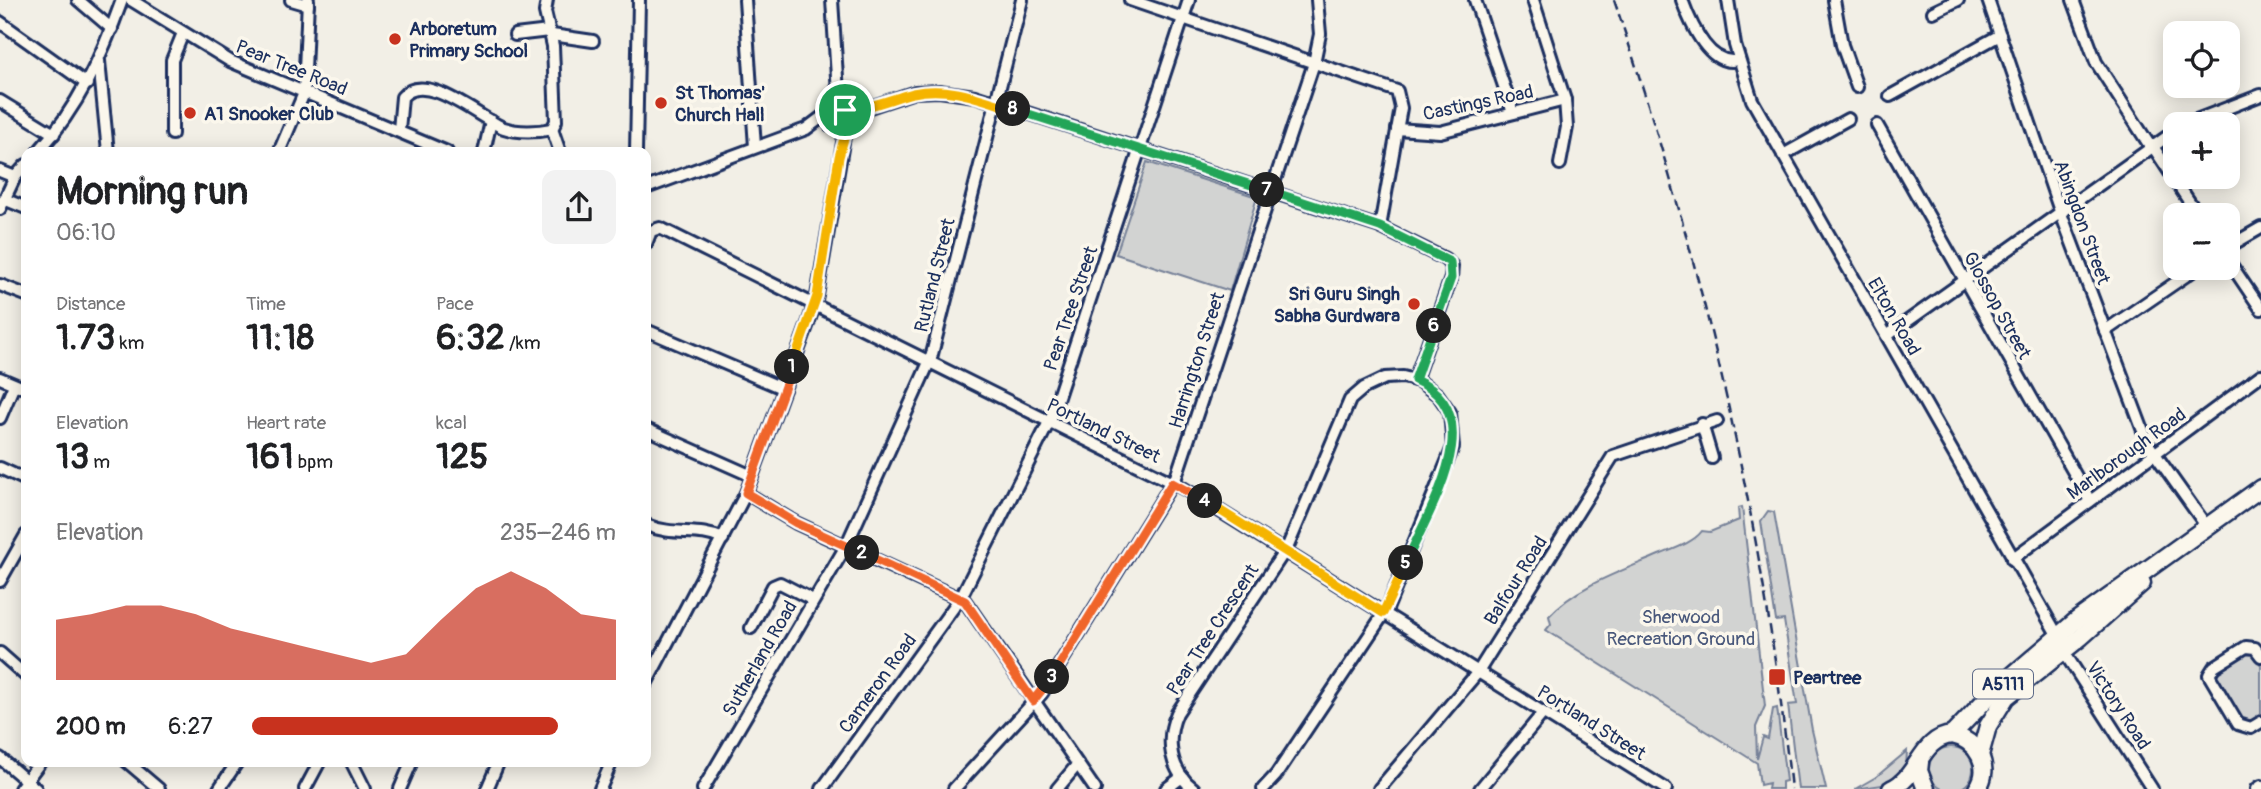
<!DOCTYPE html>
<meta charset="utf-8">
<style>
body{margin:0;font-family:Pangolin,sans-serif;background:#f2f2f2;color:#202124;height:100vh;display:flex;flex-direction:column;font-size:26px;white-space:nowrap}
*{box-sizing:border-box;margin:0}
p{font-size:23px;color:#757577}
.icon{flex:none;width:38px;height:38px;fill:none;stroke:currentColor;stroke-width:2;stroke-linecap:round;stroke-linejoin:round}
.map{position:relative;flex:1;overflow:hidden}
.details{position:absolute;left:21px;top:147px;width:630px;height:620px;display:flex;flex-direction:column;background:#fff;border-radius:14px;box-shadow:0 4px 18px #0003}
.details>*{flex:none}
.fabs{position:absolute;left:2163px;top:21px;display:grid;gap:14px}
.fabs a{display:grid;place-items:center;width:77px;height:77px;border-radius:14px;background:#fff;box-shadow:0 4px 18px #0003;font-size:35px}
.pin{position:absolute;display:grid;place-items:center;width:60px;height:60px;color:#fff;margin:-30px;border:4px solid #fff;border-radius:50%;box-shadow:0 2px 7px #0007}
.km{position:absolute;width:35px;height:35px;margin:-18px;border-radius:50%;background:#222;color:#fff;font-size:19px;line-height:35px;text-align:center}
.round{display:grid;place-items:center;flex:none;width:74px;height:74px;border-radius:14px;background:#f2f2f2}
.head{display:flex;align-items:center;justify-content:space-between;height:119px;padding:0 35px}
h1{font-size:38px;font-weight:800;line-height:52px}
.metrics{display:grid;grid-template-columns:repeat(3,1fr);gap:10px;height:119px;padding:7px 35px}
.metrics div{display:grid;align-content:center}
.metrics b{font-size:35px;font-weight:800}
.metrics small{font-size:19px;font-weight:400}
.metrics p{font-size:19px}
.chart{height:196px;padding:14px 35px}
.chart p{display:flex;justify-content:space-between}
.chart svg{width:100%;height:126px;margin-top:7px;fill:#c8321e;opacity:.7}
ul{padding:0 35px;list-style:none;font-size:23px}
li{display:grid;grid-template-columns:112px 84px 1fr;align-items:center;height:52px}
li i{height:18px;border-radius:9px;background:#c8321e}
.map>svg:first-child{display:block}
</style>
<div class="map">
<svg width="2261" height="789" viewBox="0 0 2261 789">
<rect width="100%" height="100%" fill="#f2efe6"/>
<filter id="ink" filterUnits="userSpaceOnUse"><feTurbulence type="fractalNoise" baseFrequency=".0143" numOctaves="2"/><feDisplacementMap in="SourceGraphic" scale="14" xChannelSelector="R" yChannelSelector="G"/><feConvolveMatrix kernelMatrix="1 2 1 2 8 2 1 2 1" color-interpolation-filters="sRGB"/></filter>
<g filter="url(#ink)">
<g fill="#d2d3d2" stroke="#768198" stroke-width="2">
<polygon points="1147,162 1257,197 1230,291 1116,254"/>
<path d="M1742,507L1765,706L1756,727L1757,759L1763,737L1768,739L1773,709L1777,708L1786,781L1782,782V789H1768L1769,783L1760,785L1757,763L1546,630L1551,624L1549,616C1576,586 1622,571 1659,555C1673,549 1693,543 1702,531L1710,532L1739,520L1738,508Z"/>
<polygon points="1768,511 1774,512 1812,730 1826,789 1798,789 1788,705 1797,704 1784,620 1776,621 1761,521"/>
<polygon points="2246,653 2254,655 2261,665 2261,716 2250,723 2242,722 2215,676 2218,670"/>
<circle cx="1951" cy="769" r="22"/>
<polygon points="1907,751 1906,768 1889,784 1855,789 1876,777"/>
</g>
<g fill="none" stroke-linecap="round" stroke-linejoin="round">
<defs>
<g id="minor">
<polyline points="78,0 112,29"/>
<polyline points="131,0 230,61 447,152"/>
<polyline points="291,0 308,5"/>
<polyline points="547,0 545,12 553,46 556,121 552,129"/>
<polyline points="745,0 755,147"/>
<polyline points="832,0 839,108"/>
<polyline points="1130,0 1397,91 1401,108 1380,227"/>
<polyline points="1475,0 1513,113"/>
<polyline points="1533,0 1565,100 1567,127 1560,164"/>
<path d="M1682,0C1690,22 1709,68 1739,60"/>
<polyline points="1728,0 1735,45 1752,100 2059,638 2064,652 2152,789"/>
<polyline points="1834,0 1842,45 1857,87"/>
<polyline points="1988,0 2060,211 2148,444 2207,527"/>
<polyline points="2073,0 2096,62 2150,146"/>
<polyline points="1933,12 1958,0"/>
<polyline points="0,22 87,84"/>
<polyline points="515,35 549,31"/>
<polyline points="552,35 593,41"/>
<polyline points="99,61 108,152"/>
<polyline points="1890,96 2000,35"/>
<polyline points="0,101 54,134"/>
<polyline points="828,115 830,125 841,129 865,110"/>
<polyline points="2186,124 2261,95"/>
<polyline points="1877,125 2090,501"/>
<polyline points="552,129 560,152"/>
<polyline points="1397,129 1440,132 1565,100"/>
<path d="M399,130L402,97C425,69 480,119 504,128C518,133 538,132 552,129"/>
<polyline points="172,134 172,60 183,33"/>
<polyline points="2152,145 2198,215"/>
<path d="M38,152C78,108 102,56 122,0"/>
<polyline points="279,152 304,93 308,0"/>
<polyline points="484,152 491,121"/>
<polyline points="636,152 639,0"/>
<polyline points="1783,155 1848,119"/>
<polyline points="0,171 15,177"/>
<polyline points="646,188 806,129 834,108 870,107 915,92 939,91 975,96 1380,227 1445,259 1452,266 1451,278 1415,380"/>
<polyline points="4,199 26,208"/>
<polyline points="0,209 15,177 26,165"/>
<polyline points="646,244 651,231 660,228 1183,488 1666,789"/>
<polyline points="2228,247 2261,228"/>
<polyline points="2228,260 2261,309"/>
<polyline points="0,285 26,295"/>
<polyline points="646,330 784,389"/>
<polyline points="2105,331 2197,268"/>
<polyline points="1888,335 2175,131"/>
<polyline points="0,378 26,389"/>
<polyline points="0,418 14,385"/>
<polyline points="1702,424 1712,458"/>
<polyline points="646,429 752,476"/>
<polyline points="0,468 26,480"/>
<polyline points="746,493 796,523 965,601 1095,789"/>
<path d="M646,525C675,537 697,527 723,539"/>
<polyline points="2012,559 2261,375"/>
<polyline points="0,581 26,535"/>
<polyline points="751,628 773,586 780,583 813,600"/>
<polyline points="0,653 26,676"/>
<polyline points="2261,656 2255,648 2246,647 2214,667 2209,675 2238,724 2251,728 2261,722"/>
<polyline points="646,684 746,493 809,321 817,296 846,125"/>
<polyline points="0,758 36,789"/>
<polyline points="126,761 159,789"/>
<polyline points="351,761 365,789"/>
<polyline points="20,789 41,761"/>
<polyline points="219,789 238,761"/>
<polyline points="305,789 320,761"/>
<polyline points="400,789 412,761"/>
<polyline points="487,789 499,761"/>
<polyline points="600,789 612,761"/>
<polyline points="703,789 846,546 931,358 1022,0"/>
<polyline points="822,789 961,597 1051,418 1189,0"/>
<polyline points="954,789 1042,693 1176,477 1314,63 1320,34 1317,0"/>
<polyline points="1057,789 1077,765"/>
<polyline points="1166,789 1182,777"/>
<path d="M1194,789C1170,771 1165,740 1177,713L1288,546L1350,400L1364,388L1385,378L1403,377L1419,381L1438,395L1450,412L1453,447L1387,609L1276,775L1263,789"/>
<polyline points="1379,789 1478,672 1613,456 1717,421"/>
<polyline points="1480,789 1543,713"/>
<polyline points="2257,789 2261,786"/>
</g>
<g id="highway">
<polyline points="1952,735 1992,693 2077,620 2261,488"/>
<polyline points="1980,755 1988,726 2006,697 2081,637 2142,583"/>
<polyline points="1920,762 1919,771 1926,789"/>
<path d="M1891,789C1919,777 1920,738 1952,735C1977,740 1993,767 1977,789"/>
</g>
</defs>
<use href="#minor" stroke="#1b2f5e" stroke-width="16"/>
<use href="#highway" stroke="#1b2f5e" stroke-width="21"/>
<use href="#minor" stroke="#fbf7ec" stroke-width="10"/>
<use href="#highway" stroke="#fbf7ec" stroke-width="16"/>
<path stroke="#1b2f5e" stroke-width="2.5" stroke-dasharray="10 5" stroke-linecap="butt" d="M1614,0C1701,256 1763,520 1791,789"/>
</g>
</g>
<g fill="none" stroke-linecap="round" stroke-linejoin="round" filter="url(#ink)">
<defs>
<polyline id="split-1" points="792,367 817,296 839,157 849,120 845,110"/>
<polyline id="split-2" points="792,367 746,493 796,523 862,553"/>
<polyline id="split-3" points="862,553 965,601 1033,701 1052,677"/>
<polyline id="split-4" points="1052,677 1172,483 1205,501"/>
<polyline id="split-5" points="1205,501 1383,613 1406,563"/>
<path id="split-6" d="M1406,563C1428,510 1493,413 1415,380L1434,326"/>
<polyline id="split-7" points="1267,190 1380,227 1450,262 1451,278 1434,326"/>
<polyline id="split-8" points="1013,109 1267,190"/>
<path id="split-9" d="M845,110C869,109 890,99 913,93C948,85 981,99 1013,109"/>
</defs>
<use href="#split-1" stroke="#fff" stroke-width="14"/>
<use href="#split-2" stroke="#fff" stroke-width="14"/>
<use href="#split-3" stroke="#fff" stroke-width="14"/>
<use href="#split-4" stroke="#fff" stroke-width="14"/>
<use href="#split-5" stroke="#fff" stroke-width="14"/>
<use href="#split-6" stroke="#fff" stroke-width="14"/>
<use href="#split-7" stroke="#fff" stroke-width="14"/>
<use href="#split-8" stroke="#fff" stroke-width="14"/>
<use href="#split-9" stroke="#fff" stroke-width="14"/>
<use href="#split-1" stroke="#f5b400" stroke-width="9"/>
<use href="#split-2" stroke="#f0652b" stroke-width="9"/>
<use href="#split-3" stroke="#f0652b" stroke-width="9"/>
<use href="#split-4" stroke="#f0652b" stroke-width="9"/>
<use href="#split-5" stroke="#f5b400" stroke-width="9"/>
<use href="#split-6" stroke="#22a559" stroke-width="9"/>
<use href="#split-7" stroke="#22a559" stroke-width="9"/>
<use href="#split-8" stroke="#22a559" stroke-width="9"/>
<use href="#split-9" stroke="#f5b400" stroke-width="9"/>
</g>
<g fill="#c8321e" stroke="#fbf7ec" stroke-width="2.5">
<circle cx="395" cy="39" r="7"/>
<circle cx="661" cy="103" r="7"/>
<circle cx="190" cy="113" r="7"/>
<circle cx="1414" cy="304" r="7"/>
<rect x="1768" y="668" width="18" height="18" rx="3.5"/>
</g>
<g text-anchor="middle" stroke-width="7" stroke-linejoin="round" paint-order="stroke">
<rect fill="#fbf7ec" stroke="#5e6b89" stroke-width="2" x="1973" y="669.5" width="60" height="29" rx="5"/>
<g font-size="18" font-weight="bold" fill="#1b2f5e">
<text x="2003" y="690">A5111</text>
</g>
<g font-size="19" font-weight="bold" fill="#1b2f5e" stroke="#fbf7ec" text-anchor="start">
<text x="409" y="35">Arboretum<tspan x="409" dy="22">Primary School</tspan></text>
<text x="675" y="99">St Thomas'<tspan x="675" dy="22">Church Hall</tspan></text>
<text x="204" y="120">A1 Snooker Club</text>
<text x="1400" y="300" text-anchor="end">Sri Guru Singh<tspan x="1400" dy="22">Sabha Gurdwara</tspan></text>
<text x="1793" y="684">Peartree</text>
</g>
<g font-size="19" fill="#1b2f5e" stroke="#fbf7ec">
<text transform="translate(292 67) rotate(22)" y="7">Pear Tree Road</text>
<text transform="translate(1478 102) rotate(-12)" y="7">Castings Road</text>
<text transform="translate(2083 222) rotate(70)" y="7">Abingdon Street</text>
<text transform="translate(934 275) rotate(-76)" y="7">Rutland Street</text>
<text transform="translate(1998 305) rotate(61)" y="7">Glossop Street</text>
<text transform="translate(1070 308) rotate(-71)" y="7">Pear Tree Street</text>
<text transform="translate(1895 316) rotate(60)" y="7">Elton Road</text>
<text transform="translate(1196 360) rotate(-72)" y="7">Harrington Street</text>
<text transform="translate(1104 430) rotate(26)" y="7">Portland Street</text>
<text transform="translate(2126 453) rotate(-36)" y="7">Marlborough Road</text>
<text transform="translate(1515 580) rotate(-58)" y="7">Balfour Road</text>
<text transform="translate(1212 629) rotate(-57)" y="7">Pear Tree Crescent</text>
<text transform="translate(759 658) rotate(-60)" y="7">Sutherland Road</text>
<text transform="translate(877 683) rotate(-54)" y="7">Cameron Road</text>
<text transform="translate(2119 705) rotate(57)" y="7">Victory Road</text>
<text transform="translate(1592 722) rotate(32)" y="7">Portland Street</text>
</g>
<g font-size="19" fill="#49587b" stroke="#fbf7ec">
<text x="1681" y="623">Sherwood<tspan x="1681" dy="22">Recreation Ground</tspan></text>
</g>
</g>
</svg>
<div class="fabs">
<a><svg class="icon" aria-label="locate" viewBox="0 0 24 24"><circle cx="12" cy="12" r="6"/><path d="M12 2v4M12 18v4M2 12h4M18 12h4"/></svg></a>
<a>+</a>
<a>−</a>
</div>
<div class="pin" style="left:845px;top:110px;background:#1e9e55"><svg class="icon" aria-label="arrive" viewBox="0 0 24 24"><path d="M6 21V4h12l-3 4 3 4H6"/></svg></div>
<b class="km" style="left:792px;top:367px">1</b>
<b class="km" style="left:862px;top:553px">2</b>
<b class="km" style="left:1052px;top:677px">3</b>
<b class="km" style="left:1205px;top:501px">4</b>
<b class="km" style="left:1406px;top:563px">5</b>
<b class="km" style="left:1434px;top:326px">6</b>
<b class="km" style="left:1267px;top:190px">7</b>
<b class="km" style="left:1013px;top:109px">8</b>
<section class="details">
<div class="head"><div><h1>Morning run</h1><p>06:10</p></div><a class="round"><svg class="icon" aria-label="share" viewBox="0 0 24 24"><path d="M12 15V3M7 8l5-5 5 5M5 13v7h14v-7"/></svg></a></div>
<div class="metrics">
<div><p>Distance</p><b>1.73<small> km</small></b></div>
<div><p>Time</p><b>11:18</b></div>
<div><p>Pace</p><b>6:32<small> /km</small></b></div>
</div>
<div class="metrics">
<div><p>Elevation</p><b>13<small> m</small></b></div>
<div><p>Heart rate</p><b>161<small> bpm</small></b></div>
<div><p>kcal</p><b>125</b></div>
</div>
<div class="chart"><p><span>Elevation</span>235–246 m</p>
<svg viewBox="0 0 160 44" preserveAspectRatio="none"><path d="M0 44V23L10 21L20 18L30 18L40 21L50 26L60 29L70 32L80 35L90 38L100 35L110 23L120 12L130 6L140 12L150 21L160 23V44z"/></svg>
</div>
<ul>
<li><b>200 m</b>6:27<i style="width:84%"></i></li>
</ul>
</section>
</div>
